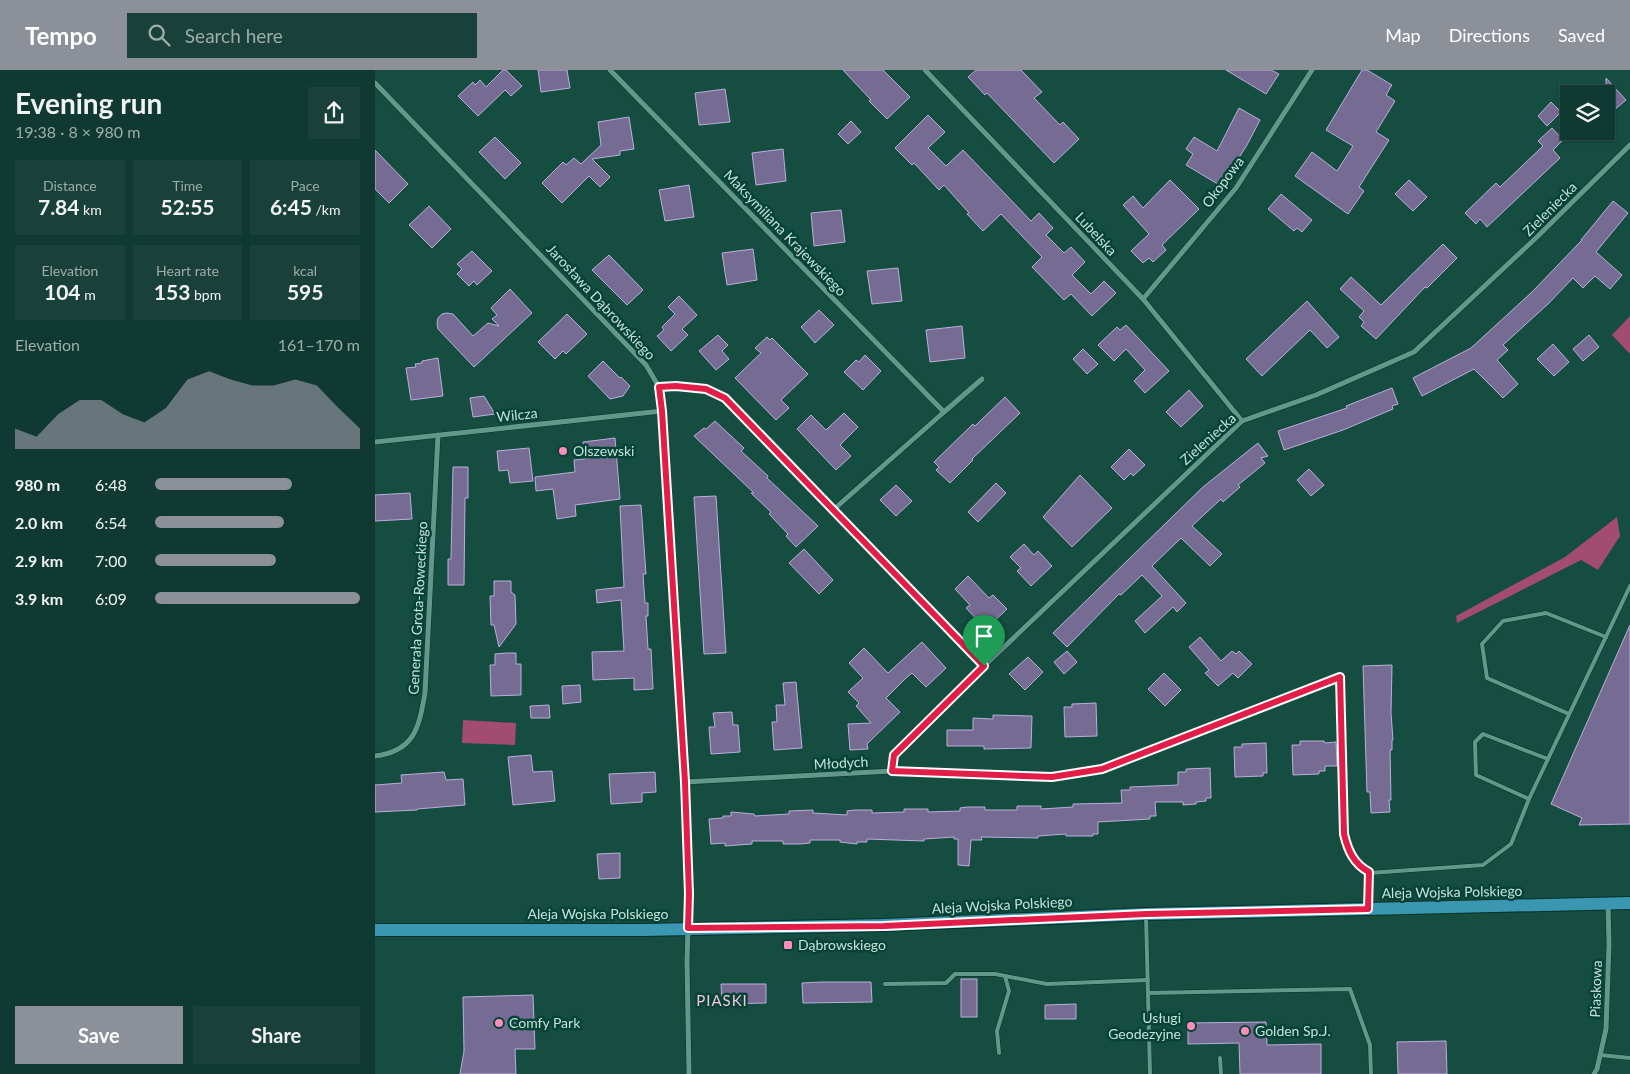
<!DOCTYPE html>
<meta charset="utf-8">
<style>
body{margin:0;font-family:Lato,sans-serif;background:#194139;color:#f1f3f6;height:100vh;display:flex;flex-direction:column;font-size:19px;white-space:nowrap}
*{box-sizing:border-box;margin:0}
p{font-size:16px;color:#9cadab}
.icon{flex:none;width:28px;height:28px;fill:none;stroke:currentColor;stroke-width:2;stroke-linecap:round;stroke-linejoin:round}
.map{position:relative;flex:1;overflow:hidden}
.details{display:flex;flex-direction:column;background:#103a31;width:375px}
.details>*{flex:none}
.tools{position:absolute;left:1185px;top:15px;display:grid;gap:10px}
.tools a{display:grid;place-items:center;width:55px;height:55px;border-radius:0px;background:#103a31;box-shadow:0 1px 4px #0004,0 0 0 1px #30544d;font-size:25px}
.pin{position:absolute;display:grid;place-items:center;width:42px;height:42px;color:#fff;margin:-51px -21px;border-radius:50% 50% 50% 0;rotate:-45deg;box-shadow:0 0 5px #0007}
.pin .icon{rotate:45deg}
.round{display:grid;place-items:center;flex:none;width:52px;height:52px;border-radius:0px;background:#194139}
.summary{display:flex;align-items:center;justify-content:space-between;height:85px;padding:0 15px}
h1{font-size:28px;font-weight:700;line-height:38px}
.figures{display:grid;grid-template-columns:repeat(3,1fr);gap:8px;height:85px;padding:5px 15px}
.figures div{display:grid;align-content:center;border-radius:0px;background:#194139;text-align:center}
.figures b{font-size:21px;font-weight:700}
.figures small{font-size:14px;font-weight:400}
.figures p{font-size:14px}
.chart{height:140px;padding:10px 15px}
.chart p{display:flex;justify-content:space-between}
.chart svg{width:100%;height:90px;margin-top:5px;fill:#8c9099;opacity:.7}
.button{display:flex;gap:10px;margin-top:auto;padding:10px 15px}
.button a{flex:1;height:58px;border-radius:0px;background:#8c9099;color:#fff;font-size:20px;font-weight:700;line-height:58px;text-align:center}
.button a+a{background:#194139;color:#f1f3f6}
ul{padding:0 15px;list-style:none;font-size:16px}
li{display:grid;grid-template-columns:80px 60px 1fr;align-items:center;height:38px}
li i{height:12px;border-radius:6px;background:#8c9099}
header{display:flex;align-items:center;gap:30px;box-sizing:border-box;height:70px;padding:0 25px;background:#8c9099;color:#fff}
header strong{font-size:24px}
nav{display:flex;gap:28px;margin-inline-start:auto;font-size:18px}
.search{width:350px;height:45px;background:#194139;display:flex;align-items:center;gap:12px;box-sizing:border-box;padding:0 18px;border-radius:0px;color:#9cadab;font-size:19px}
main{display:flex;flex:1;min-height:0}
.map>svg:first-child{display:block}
</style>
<header>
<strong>Tempo</strong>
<div class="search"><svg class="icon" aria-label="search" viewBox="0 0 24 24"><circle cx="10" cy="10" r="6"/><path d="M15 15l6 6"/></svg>Search here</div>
<nav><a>Map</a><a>Directions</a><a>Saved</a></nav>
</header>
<main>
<section class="details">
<div class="summary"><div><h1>Evening run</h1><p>19:38 · 8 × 980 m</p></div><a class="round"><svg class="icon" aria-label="share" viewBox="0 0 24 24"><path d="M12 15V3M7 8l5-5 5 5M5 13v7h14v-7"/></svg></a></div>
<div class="figures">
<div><p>Distance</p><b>7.84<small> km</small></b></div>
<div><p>Time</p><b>52:55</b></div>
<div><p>Pace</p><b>6:45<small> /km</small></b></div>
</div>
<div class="figures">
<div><p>Elevation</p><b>104<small> m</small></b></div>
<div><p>Heart rate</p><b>153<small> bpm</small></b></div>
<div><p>kcal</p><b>595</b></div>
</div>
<div class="chart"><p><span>Elevation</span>161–170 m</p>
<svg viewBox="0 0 160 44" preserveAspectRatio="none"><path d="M0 44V34L10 38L20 27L30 20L40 20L50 27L60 31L70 24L80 10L90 6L100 10L110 13L120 13L130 10L140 13L150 24L160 34V44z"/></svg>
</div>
<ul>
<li><b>980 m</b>6:48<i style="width:67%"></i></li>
<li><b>2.0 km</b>6:54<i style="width:63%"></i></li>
<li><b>2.9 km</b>7:00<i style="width:59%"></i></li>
<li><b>3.9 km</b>6:09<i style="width:100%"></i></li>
</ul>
<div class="button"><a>Save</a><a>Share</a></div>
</section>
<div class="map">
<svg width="1255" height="1004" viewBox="0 0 1255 1004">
<rect width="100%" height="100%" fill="#164d41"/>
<g fill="#a14c70">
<polygon points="1255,246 1255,284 1237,265"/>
<polygon points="1242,447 1245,466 1223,500 1206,490 1082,553 1081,546 1190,487"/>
<polygon points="88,650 141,653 140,675 87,673"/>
</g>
<g fill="#766c93" stroke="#b9afda">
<polygon points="128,0 131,0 147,16 136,26 130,20 103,46 83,26 98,12 100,15 105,10 111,17"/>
<polygon points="163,0 192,0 195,18 166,22"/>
<polygon points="468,0 508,0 535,27 512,49 494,31 496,30"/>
<polygon points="601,0 646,0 667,22 659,28 685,55 688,52 704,69 679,93 612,23 610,25 593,7"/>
<polygon points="851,0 896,0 904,4 891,24"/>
<polygon points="987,0 992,0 1017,15 1011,25 1020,31 1001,62 1014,70 984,117 989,121 973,144 920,106 937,82 962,101 978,76 951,60"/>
<polygon points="1231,8 1251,30 1231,47"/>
<polygon points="350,19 355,52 324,55 320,23"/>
<polygon points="1176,32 1186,42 1172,56 1163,46"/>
<polygon points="864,38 885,50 872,75 846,116 811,95 818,84 811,79 819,67 842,81"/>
<polygon points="553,45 570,62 553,78 571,96 588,80 656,151 664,143 678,158 671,165 689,183 696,177 710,192 697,205 716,224 729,211 741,223 717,246 696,224 689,230 657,197 667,187 626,144 608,161 592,144 594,143 569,115 564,120 539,93 537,95 520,78"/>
<polygon points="254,47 259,79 245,81 245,85 217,89 235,107 225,117 214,106 187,133 167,113 188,92 191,95 199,88 206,94 226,75 223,52"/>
<polygon points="476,51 486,62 473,74 463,64"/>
<polygon points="1177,58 1188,70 1178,80 1185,88 1112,157 1105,149 1101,154 1090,143 1121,113 1125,117 1168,76 1163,71"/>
<polygon points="120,67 146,93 130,109 104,82"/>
<polygon points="408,79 411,111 381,115 377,83"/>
<polygon points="0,80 33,114 14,133 0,119"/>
<polygon points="795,110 824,139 787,175 791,180 778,192 774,188 768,193 756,181 774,164 748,135 758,126 768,138"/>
<polygon points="1034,110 1052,127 1038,141 1020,124"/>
<polygon points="314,115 319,147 290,151 284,120"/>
<polygon points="906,124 937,150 927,162 922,158 919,161 893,139"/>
<polygon points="1238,131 1253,143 1221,182 1247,205 1235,219 1220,206 1208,218 1198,208 1173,234 1128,275 1133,280 1122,290 1143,314 1128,328 1099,299 1047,326 1038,308 1096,278 1157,222 1207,170 1206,170"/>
<polygon points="54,136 76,159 57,178 34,155"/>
<polygon points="466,140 470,172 439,176 436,143"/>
<polygon points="1068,174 1082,188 1052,218 1050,217 1001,269 986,256 989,252 984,247 989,241 965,219 976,207 1006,235"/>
<polygon points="378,179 382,210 352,215 347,183"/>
<polygon points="97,181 117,201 102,215 99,211 94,216 82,204 87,199 82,194"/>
<polygon points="234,185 268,220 252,235 217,200"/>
<polygon points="523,198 527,231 497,234 492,201"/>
<polygon points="135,219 157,243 99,297 63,259 62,253 63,248 67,244 72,243 78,244 98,266 113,253 124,256 117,249 122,245 116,238"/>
<polygon points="304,226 322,245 307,259 313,265 296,281 282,266 289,260 287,257 300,244 293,237"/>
<polygon points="932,231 964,267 952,278 935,260 887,306 871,289"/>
<polygon points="444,240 459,255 440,273 426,257"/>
<polygon points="192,244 212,264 191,284 188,281 180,289 163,272"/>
<polygon points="751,255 794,301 770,323 759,311 770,300 751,279 739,291 723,275 742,257 745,260"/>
<polygon points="587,256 590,288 555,292 551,260"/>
<polygon points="343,265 353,275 347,281 354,289 341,300 324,281"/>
<polygon points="1214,265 1224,277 1208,291 1198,279"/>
<polygon points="392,267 395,270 397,268 433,304 406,330 414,338 401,350 360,308 386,283 380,278"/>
<polygon points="1178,274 1194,292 1179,306 1162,289"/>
<polygon points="708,279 723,294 712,304 698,289"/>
<polygon points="490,285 506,301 488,320 469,302 481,290 484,292"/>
<polygon points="63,288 68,326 36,330 31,298 41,297 40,294 47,293 47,291"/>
<polygon points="228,291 245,308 246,307 255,316 248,326 235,329 213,306"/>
<polygon points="1017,318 1023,334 1017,336 1018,339 968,360 909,380 903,361 972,338 971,336"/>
<polygon points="814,320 828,336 806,357 791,342"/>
<polygon points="109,326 120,344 98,347 95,328"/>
<polygon points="630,327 645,343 597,389 598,390 575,413 561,400 564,397 559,392 598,354 600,356"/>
<polygon points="469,343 483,357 465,375 476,386 461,400 422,359 436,345 451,360"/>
<polygon points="340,351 369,378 366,381 393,406 392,408 443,456 421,477 411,466 413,464 394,444 396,442 376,423 379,423 319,366 329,358 331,359"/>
<polygon points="240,368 245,429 200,435 201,446 182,449 178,419 161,421 160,407 200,402 199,390 210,389 208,372"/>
<polygon points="883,373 893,386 886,388 890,393 863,415 865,417 848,432 846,429 817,456 847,484 835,496 806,468 777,496 811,533 802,542 798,537 770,563 760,551 787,526 767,505 746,525 744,524 692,577 678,563 828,417"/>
<polygon points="154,378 158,411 135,413 133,400 124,401 122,381"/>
<polygon points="754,379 770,395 758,406 756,403 749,410 736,397"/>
<polygon points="78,397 93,397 93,428 90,428 89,515 73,515 73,489 76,489"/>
<polygon points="934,399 949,415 936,426 922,410"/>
<polygon points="705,405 737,438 697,477 668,447"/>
<polygon points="621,413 631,423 603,452 593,442"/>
<polygon points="521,415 537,431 521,446 505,430"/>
<polygon points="35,423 37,449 0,451 0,425"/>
<polygon points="341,426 351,583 329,584 319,427"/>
<polygon points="266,435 271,504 268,504 270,533 273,533 273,546 271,546 273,579 276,579 278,619 259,620 259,608 218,610 217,582 249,581 246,530 222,533 221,520 249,517 245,436"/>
<polygon points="649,474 659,485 663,481 677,496 656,516 642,501 646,498 635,487"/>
<polygon points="429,479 458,510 444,524 414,493"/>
<polygon points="593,506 614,528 618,525 632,539 611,559 591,538 595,535 580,519"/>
<polygon points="119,511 136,511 136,522 140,525 141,554 124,577 119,555 116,555 115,526 119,526"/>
<polygon points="1255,555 1255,754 1204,755 1207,748 1176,734"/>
<polygon points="825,567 846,591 857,581 861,584 864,581 877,594 863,608 858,603 843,616 830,603 834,600 814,577"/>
<polygon points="547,572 571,598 551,617 537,603 531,608 511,628 525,642 492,674 493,679 475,680 473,654 496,653 481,636 484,633 473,622 488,608 474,593 489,578 513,603"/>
<polygon points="692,581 702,592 689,604 679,592"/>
<polygon points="132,583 141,583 141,594 146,594 146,625 116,626 115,595 120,595 120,584"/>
<polygon points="653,587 668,602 650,620 634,604"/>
<polygon points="1017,595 1016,643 1018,670 1017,670 1017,680 1015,680 1016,730 1014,730 1015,742 996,743 995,722 992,722 988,596"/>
<polygon points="789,603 806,620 790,636 773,619"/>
<polygon points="421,612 427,678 399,680 397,652 402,652 401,635 410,635 408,613"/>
<polygon points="205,615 206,632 188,634 187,616"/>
<polygon points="721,633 722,666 690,667 689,637 697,637 697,634"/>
<polygon points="174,635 175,648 156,648 155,636"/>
<polygon points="357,642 358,655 363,655 365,682 336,684 334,657 340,657 338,643"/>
<polygon points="618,645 657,646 656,678 609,679 609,676 572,676 572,660 598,660 598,648 618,649"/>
<polygon points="925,671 949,671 950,673 961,672 962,696 950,696 950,701 944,701 944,704 918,705 917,675 925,675"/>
<polygon points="891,673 892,703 888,703 888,706 860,707 859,677 867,677 867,674"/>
<polygon points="156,685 158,702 177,701 180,731 138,735 133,687"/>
<polygon points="835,698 836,728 831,728 831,731 821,732 821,734 808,735 808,732 780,732 781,746 775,746 775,749 723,752 723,764 718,764 718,766 691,766 691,764 663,766 663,768 606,767 607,770 596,770 594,796 583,795 583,769 579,769 579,767 549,769 549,771 492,769 492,772 482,772 482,774 465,772 465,770 435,770 435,773 425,774 408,774 408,771 377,771 377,774 350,776 350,773 336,774 334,749 348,748 348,746 356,746 356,742 379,744 380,746 414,744 414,741 438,740 438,743 472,745 472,741 480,740 497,740 497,743 529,742 529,739 553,739 553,742 585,741 585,738 592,737 610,737 610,740 642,740 642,736 666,736 666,739 698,737 698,734 747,733 746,720 755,720 755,717 803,715 803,702 811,702 811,699"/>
<polygon points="69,702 71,710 88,709 90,735 42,739 42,740 0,742 0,715 27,713 26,705"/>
<polygon points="280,702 281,722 267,723 267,732 236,734 234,704"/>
<polygon points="245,783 245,808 224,809 222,784"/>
<rect x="586" y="909" width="16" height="38"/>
<polygon points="447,912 496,912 497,932 428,933 427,913"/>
<polygon points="346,914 391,914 391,933 347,934"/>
<polygon points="158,925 160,979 140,979 141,1004 85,1004 89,981 88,927"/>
<polygon points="701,934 701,949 670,949 670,935"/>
<polygon points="891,952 892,975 946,974 946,1004 865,1004 864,973 813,974 813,953"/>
<polygon points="1071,971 1072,1004 1023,1004 1022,972"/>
</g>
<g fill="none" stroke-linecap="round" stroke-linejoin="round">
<defs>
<g id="service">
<path d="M965,607L969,764C973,781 979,795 994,803"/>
<polyline points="1194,644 1112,608 1107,574 1128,551 1171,543 1231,567"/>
<polyline points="1154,729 1101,705 1100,672 1108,664 1173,689"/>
<polyline points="993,837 994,803 1108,795 1136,774 1154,729 1255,516"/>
<polyline points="771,846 775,1004"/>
<polyline points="510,914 571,913 580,904 620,904 672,914 773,910"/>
<polyline points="773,923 975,919 995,975 996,1004"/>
<polyline points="624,983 622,961 634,921 630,906"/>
<polyline points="1225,985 1255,988"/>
<polyline points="845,988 846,1004"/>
</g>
<g id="minor">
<polyline points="235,0 569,342 458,440"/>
<polyline points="550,0 768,229 867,351"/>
<polyline points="0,13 271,295 284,317 310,712 314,824 312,891 314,1004"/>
<polyline points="768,229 861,118 937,0"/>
<polyline points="284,317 301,316 331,319 350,328 609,596"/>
<polyline points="569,342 607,309"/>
<polyline points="0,372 287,341"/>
<path d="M0,686C40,681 44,657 50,623L63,365"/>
<polyline points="517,701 519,685 609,596 867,351 941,325 1039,282 1163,166 1255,75"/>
<polyline points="310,712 517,701 677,707 727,699 965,607"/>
<polyline points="1219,1004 1222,999 1231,959 1234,875 1233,834"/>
</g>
<polyline id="primary" points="0,860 270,860 509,855 771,844 1255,833"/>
</defs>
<use href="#service" stroke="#053128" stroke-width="5"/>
<use href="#minor" stroke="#053128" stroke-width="6"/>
<use href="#primary" stroke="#053128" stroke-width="14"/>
<use href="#service" stroke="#62988a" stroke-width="4"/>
<use href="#minor" stroke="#62988a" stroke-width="5"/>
<use href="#primary" stroke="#3a96b1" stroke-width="12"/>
</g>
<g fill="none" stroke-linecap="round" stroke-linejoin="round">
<defs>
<path id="route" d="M301,316L331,319L350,328L609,596L519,685L517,701L677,707L727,699L965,607L969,764C973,781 979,794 994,802L993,839L771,844L509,856L313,858L314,824L310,712L287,341L284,317Z"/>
</defs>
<use href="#route" stroke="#fff" stroke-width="10"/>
<use href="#route" stroke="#e11d48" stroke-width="6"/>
</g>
<g fill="#ff8ebb" stroke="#064337" stroke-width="2">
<circle cx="188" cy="381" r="5"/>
<rect x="408" y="870" width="10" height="10" rx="2.5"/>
<circle cx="124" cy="953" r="5"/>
<circle cx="816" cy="956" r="5"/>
<circle cx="870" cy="961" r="5"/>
</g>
<g text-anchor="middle" stroke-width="5" stroke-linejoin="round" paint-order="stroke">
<g font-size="14" fill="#c6e1d9" stroke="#064337">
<text transform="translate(848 112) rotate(-53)" y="5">Okopowa</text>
<text transform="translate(1175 139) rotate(-45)" y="5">Zieleniecka</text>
<text transform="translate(410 163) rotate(46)" y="5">Maksymiliana Krajewskiego</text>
<text transform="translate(721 164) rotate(47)" y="5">Lubelska</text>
<text transform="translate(226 232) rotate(47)" y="5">Jarosława Dąbrowskiego</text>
<text transform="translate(142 345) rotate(-6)" y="5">Wilcza</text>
<text transform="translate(833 369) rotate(-42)" y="5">Zieleniecka</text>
<text transform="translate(43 538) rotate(-87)" y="5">Generała Grota-Roweckiego</text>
<text transform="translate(466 693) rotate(-3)" y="5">Młodych</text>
<text transform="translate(1077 822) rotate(-1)" y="5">Aleja Wojska Polskiego</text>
<text transform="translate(627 835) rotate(-3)" y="5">Aleja Wojska Polskiego</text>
<text x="223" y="849">Aleja Wojska Polskiego</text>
<text transform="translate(1221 919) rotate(-88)" y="5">Piaskowa</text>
</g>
<g font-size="14" fill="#c6e1d9" stroke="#064337" text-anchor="start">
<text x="198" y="386">Olszewski</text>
<text x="423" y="880">Dąbrowskiego</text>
<text x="806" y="953" text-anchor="end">Usługi<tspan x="806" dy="16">Geodezyjne</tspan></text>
<text x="134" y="958">Comfy Park</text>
<text x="880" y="966">Golden Sp.J.</text>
</g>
<g font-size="15" letter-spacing="1" fill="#f7c5d6" stroke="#064337">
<text x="347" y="936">PIASKI</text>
</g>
</g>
</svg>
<div class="tools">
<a><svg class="icon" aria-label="layers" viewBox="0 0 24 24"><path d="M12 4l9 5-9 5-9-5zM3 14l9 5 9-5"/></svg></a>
</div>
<div class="pin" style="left:609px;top:596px;background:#1e9e55"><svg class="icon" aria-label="arrive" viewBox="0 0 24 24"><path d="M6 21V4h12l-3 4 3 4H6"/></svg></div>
</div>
</main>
